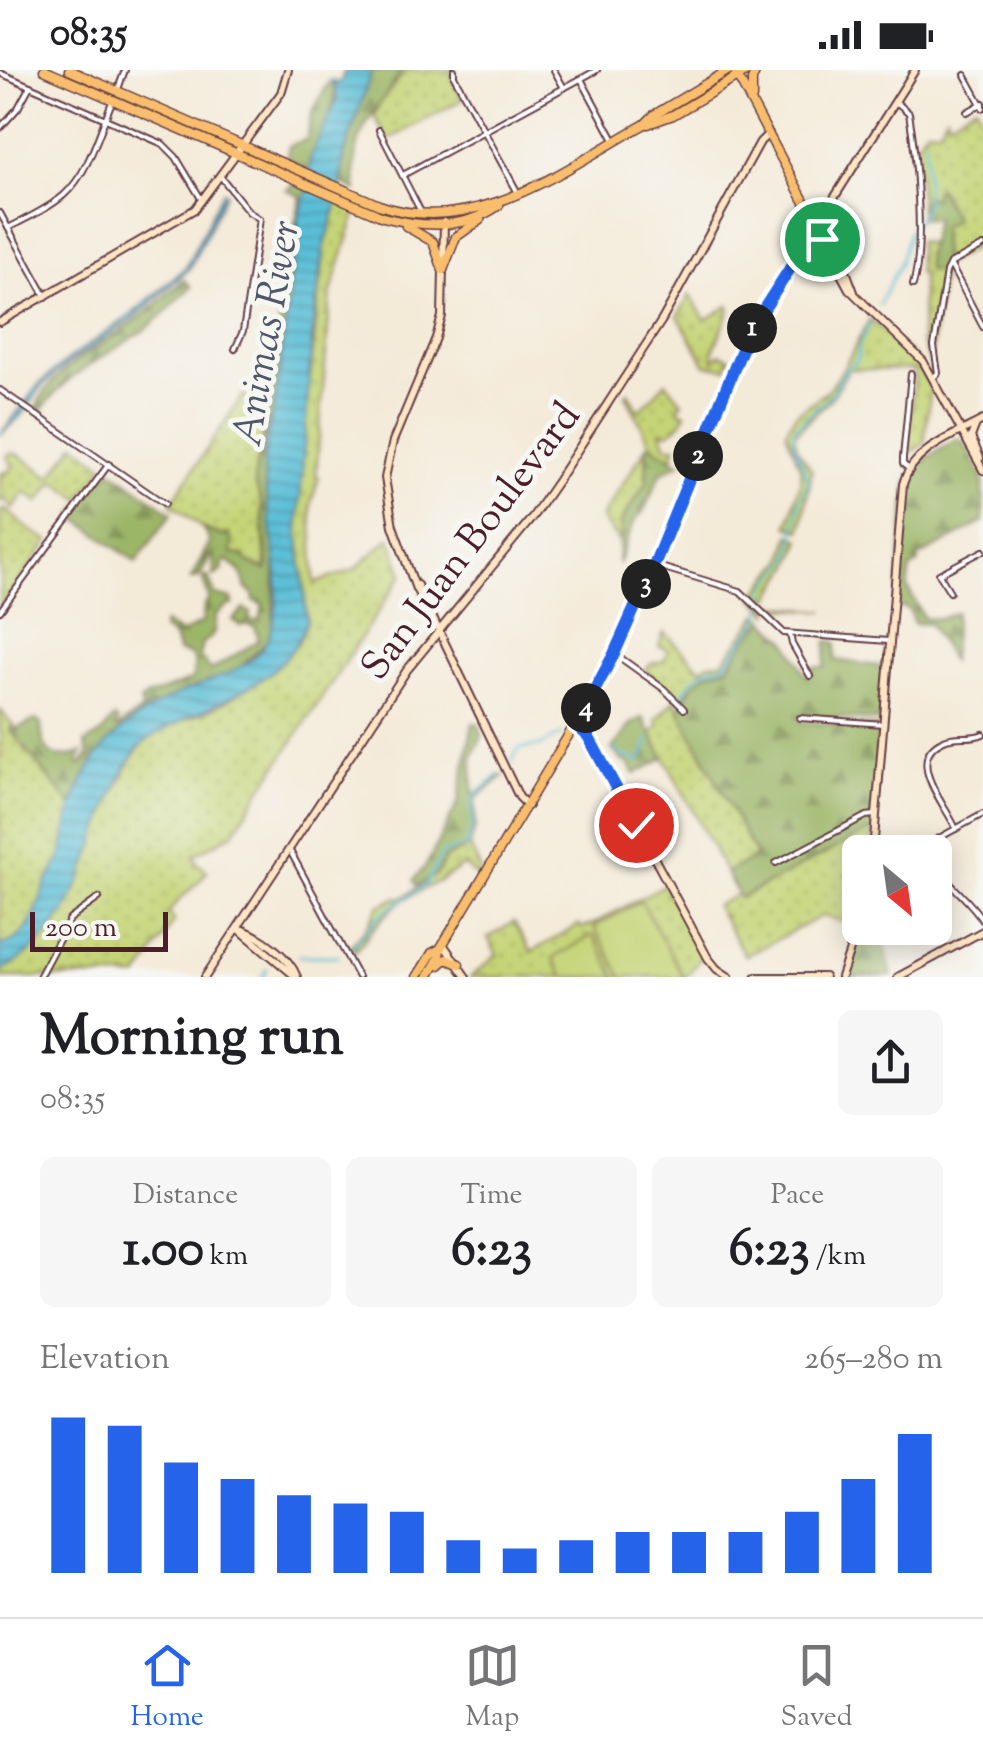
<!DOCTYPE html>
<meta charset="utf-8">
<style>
body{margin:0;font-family:"Sorts Mill Goudy",serif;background:#f6f6f6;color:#202124;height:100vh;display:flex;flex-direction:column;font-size:38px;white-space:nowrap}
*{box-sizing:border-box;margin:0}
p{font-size:32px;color:#757577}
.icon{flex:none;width:55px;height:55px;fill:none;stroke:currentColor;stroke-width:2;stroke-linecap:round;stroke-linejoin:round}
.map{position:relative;height:907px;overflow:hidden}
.panel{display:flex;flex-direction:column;background:#fff;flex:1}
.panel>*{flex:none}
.needle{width:65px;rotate:151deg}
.controls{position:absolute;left:842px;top:765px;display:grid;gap:20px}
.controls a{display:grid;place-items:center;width:110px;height:110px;border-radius:15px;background:#fff;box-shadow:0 5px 25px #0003;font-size:50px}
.scale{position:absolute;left:30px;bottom:25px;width:138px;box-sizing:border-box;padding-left:10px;border:5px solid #4a1f2b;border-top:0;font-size:28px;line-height:35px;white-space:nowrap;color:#4a1f2b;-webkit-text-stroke:8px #f6f6f2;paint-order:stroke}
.pin{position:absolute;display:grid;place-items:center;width:85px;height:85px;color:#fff;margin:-42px;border:5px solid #fff;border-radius:50%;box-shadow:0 2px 10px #0007}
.km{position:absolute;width:50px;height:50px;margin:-25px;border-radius:50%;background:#222;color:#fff;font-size:28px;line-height:50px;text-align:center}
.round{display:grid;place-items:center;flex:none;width:105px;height:105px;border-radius:15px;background:#f6f6f6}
.headline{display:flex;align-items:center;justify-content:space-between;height:170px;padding:0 40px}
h1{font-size:55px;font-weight:700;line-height:75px}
.metrics{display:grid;grid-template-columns:repeat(3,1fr);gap:15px;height:170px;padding:10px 40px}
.metrics div{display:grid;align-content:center;border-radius:15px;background:#f6f6f6;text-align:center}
.metrics b{font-size:50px;font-weight:700}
.metrics small{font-size:28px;font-weight:400}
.metrics p{font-size:28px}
.chart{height:280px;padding:20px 40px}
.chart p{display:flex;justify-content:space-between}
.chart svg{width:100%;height:180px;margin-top:10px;stroke:#2563eb;stroke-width:6}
.status{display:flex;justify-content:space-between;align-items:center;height:70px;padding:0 50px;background:#fff;direction:ltr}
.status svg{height:28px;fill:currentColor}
.tabs{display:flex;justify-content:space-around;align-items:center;height:140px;border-top:2px solid #e0e0e0;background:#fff;font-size:28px;color:#757577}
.tabs a{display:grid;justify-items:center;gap:5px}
.tabs .active{color:#2563eb}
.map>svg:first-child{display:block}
</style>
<div class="status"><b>08:35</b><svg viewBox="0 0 49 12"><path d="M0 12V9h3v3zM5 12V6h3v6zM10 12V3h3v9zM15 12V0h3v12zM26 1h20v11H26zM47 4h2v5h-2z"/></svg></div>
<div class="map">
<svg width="983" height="907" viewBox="0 0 983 907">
<defs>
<pattern id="grass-dots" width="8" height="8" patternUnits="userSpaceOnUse" patternTransform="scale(2.5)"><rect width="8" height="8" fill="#c5d476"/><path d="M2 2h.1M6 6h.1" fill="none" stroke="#abb666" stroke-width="1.8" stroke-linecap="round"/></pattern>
<pattern id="forest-firs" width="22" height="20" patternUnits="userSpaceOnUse" patternTransform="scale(2.5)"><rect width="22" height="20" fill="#9cb667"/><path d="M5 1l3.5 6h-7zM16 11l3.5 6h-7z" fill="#819355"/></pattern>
<pattern id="water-rules" width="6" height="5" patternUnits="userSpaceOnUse" patternTransform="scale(2.5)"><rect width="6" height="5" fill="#5abfd8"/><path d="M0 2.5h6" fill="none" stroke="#4c9baf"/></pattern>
</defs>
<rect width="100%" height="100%" fill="#f6f6f2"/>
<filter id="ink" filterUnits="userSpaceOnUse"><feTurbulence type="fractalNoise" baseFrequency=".01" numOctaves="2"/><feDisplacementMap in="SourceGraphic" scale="20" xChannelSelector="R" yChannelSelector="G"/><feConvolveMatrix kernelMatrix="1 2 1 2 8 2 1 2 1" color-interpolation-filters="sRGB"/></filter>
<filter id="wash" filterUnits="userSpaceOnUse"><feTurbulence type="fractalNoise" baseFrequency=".0048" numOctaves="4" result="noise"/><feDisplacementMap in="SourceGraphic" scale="40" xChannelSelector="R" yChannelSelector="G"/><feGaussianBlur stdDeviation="2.25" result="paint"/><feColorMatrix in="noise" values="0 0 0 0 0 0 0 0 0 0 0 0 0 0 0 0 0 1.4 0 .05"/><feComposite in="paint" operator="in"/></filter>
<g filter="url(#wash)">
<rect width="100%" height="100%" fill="#f4ead8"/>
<g fill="url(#grass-dots)" stroke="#887a50" stroke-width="2.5">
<polygon points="400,0 451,0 452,9 463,29 388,70 374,46 381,31 402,5"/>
<polygon points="976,35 983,49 983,173 943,195 930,292 921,271 922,204 918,203 918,171 929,174 926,192 943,194 941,157 954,149 940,120 934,130 926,126 920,137 917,72 927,58 940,59 946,45 949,51"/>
<path d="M338,132L357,141L331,222L316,406L319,407L311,434L315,513L354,500L390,468L403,504L232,764L194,785L198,794L207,801C196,819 179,825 169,843L174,851L139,907H0V640L13,655L10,660L72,736L108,737C117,718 125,699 136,682C153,656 192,649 218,636C246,621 273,593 298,573L307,551L298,457L302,377L325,175Z"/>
<polygon points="690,225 705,250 729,236 730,240 713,281 714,290 720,284 730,288 726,298 706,295 678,246"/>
<path d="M870,249L911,284L931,316L924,374L913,382L908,374L915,300L849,299L831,328L794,364L797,378L812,401L801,460L788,456L801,410V399L786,361C798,334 813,336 830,317C848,296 856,272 870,249Z"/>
<polygon points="666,312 682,332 678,340 686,343 682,352 669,363 661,361 667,376 675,376 673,389 653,378 626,325 628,322 639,341"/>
<polygon points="243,325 268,338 254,409 261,432 266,501 230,484 224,466 203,459 171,433"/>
<polygon points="75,374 104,396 80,429 55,411 39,432 25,422 13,439 7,431 0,431 0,404 11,400 12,395 7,386 13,383 19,385 51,407"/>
<polygon points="646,378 647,412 622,450 621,474 601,448"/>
<polygon points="5,439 27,458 49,471 0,538 0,441"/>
<polygon points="790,465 801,469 791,495 766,534 825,541 769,537 769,543 754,527 784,489"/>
<polygon points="759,544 765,550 748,567 728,597 707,603 689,618 683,631 645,601 651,594 664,591 668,580 659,576 664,562 701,599 709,593 723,592"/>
<polygon points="675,630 757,786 726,803 651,663 660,654 656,650"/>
<polygon points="867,761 873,762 871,782 860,782 860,841 857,855 822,846 745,886 716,836 738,824 741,828"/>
<path d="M470,776L481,800L477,807L464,795C448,808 432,815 414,824C388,837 373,860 355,881L348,879L368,856L379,836L398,827L401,829L437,804L445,788Z"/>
<polygon points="664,815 702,886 686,907 471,907 497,885 488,868 514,852 531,882 579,855 581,858 593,854"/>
</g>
<g fill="url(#forest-firs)" stroke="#736a49" stroke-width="2.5">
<path d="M372,0H400L402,5C372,42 347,70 357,121L340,113L344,85Z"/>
<path d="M327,15L335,16C337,49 311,69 311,100L292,92L287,84L289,76L307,69L312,43Z"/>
<path d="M294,113L308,119L299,145L274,343L265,378L268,436L276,488L273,555L268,570L239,599L213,613L190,619L82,714L72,736L10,660L13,655L19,662L18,658L36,650L41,654C42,682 50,693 82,683L77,693L82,694L89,684L85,673L101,664L114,648L118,651L115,657H119C127,650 138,645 143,638L140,632L146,627L192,610L195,594L191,585L178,582L175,569L163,559L164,553L181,564L203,552L204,537L209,529L203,507H208L215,525L232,529L233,535H228L215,546C215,559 216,567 202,573L199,587L211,600L259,570L255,557L245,554L240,556L233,550L244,539L251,543L248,551H260L263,535L254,531L253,523L246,518L241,502L228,490L222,493L223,500L214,506L213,483L198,508L191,509L210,472L203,459L223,466L229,464L232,472L231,484L242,485L248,492L266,500L268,496L261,432L254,409L266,356L287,192L301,127L287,120Z"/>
<polygon points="938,118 955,149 941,157 943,195 932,201 927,199 926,192 935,148 920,148 920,137 926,126 934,129 934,121"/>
<path d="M184,210L191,217C175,232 161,249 143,261C105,287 72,300 42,339L47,348L35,340C51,298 101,277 135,251C152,239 167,224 184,210Z"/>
<polygon points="956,370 963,371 983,408 983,452 919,487 918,493 910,499 907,517 924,548 940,549 956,543 951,591 930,554 914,553 909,539 896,536 908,410 918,393"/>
<polygon points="649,374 680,393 661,403 643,442 635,450 618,494 622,450 647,412 646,378"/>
<polygon points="110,399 172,443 136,492 73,446"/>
<polygon points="765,550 787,571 807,607 813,604 809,597 825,597 827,571 836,572 835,590 886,597 881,651 797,645 801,652 880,657 873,762 867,762 740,828 726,803 756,786 679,640 692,615 707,603 728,597 748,567"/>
<polygon points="643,648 664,688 635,704 629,693 622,691 612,679 631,654"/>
<polygon points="473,653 479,654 482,666 472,688 473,725 504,705 475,729 475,757 470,776 445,788 437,804 417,816 414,810 427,794 458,733"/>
<polygon points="861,858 885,858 884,872 892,906 846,907"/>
</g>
<g fill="#c5d476" stroke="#887a50" stroke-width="2.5">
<polygon points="641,831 683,906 682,907 622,907 594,857"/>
<polygon points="593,865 616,907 563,907 553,888"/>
</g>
<g fill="url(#water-rules)" stroke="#526f82" stroke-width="2.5">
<path d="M345,0H372L344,85L338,132L325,175L313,258L298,457L307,551C286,612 225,627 174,655C161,662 145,669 136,681C88,753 90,859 0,901V875C29,870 35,843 44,819C48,807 57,798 61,786C66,770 67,751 73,735C79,717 89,697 101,681C122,655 157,633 187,620C217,608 260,597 271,561C288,506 264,450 264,394C264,369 274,344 277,319C285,262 291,203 299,145L308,119L311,85L337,30L335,15L328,11L340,13Z"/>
<polygon points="223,121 226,123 189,199 135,247 67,294 42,316 24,343 0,365 39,314 67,290 131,245 186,197"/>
</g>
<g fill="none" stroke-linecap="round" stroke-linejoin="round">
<g stroke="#5abfd8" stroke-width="2.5">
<polyline points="879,235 899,195 909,162 926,136 926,69"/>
<polyline points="681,627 690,612 705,600 725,595 759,550 767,516 790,488 800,430 809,410 793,372 794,359 831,325 845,301 857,290 859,275 871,253"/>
<polyline points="614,679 624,687 641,691 649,669"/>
<polyline points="512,693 518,679 540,676 562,664"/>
<polyline points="350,880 382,843 426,815 443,783 467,776 472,759 473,728 499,705"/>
<polyline points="299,886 338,886"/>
<polyline points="263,907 267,899"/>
</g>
</g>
</g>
<g filter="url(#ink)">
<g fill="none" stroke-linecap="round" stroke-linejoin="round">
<defs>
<g id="street">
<polyline points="454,0 454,6 518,123"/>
<polyline points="554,0 564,18"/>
<polyline points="0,3 163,74 176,87 200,127"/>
<polyline points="965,5 983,38"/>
<polyline points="581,9 614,70"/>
<polyline points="118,19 125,0"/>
<path d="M895,31L909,43C916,84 925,177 913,215"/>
<polyline points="967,42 983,33"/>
<polyline points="0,58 18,38 30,16"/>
<polyline points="379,60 420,140"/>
<polyline points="403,105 597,0"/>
<polyline points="221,107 249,142 260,149 243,261 235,279"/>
<polyline points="0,143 46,227"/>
<path d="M8,158C27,148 48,139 64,125C89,103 99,62 112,32"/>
<polyline points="950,194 983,257"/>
<polyline points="933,308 938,303 934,276 946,202 950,194 983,176"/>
<polyline points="0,320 165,434"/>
<polyline points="909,399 903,394 903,388 911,304"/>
<polyline points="654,495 740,521 784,563 888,571"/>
<polyline points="950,522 939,504 983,481"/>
<polyline points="0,541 109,394"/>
<polyline points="790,564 792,574 810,606"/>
<polyline points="615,584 664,619 684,639"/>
<polyline points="800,648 884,654"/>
<path d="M956,759C947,736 902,688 944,670C957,664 970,670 983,664"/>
<polyline points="928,774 983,744"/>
<polyline points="289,779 358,907"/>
<polyline points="776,793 866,746 874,745"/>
<path d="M935,794C948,816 970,829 983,851"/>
<polyline points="39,907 70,849 99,828"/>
</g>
<g id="secondary">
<polyline points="821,162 822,169 849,219 923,291 983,400"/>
<polyline points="854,222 846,201 817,155 915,0"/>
<polyline points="0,252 195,139 281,23 288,0"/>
<polyline points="976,354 971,367 980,388"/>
<polyline points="417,515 519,727 528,736"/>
<polyline points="433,549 416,519 393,456 385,408 393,371 436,268 442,246 444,152"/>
<polyline points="577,655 589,667 708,888 717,899 729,907"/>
<path d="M873,782L903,414C913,379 953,366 983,350"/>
<path d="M238,858C259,865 289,885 297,907"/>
<polyline points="240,860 295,906"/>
<polyline points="443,874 466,907"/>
<polyline points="205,907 407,600 531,449 558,410 662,250 760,72 769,63"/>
<polyline points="756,907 824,907"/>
<polyline points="841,907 860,850"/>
<polyline points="898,907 983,861"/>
</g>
<g id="primary">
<path d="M44,0L383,147C421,157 466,160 499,135"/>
<path d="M69,0L379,135C475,169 564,99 645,54L654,45L729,0"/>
<polyline points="752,28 752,10 756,0"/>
<polyline points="648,54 673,45 749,0"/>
<polyline points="406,156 433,172 443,200"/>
<polyline points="801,184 814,177 832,189"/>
<polyline points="443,200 456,167 480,150"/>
<polyline points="439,895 446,889 459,894"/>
<polyline points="417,907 432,883 440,879"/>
<polyline points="428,907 439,888 440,879 595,621 654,495 749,262 817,155 734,0"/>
</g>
</defs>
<use href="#street" stroke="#643d45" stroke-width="8"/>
<use href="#secondary" stroke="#643d45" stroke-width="10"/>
<use href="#primary" stroke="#643d45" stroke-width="11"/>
<use href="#street" stroke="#fff" stroke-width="4"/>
<use href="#secondary" stroke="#fde5c5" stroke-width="6"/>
<use href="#primary" stroke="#f9be6d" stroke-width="8"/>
</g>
</g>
<g fill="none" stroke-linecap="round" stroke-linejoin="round" filter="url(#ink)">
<defs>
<polyline id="route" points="636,755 588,666 576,655 614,584 654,495 749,262 818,155 822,169"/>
</defs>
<use href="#route" stroke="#fff" stroke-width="20"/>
<use href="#route" stroke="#2563eb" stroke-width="12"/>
</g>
<g text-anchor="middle" stroke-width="10" stroke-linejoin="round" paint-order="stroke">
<g font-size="40" fill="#4a1f2b" stroke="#f6f6f2">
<text transform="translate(469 470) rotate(-53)" y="14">San Juan Boulevard</text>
</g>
<g font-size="42" font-style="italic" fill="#505768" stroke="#f6f6f2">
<text transform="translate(264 263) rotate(-80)" y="15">Animas River</text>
</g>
</g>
</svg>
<div class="controls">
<a><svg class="needle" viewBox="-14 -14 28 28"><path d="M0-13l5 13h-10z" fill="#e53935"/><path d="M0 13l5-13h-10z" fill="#757577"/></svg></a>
</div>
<div class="scale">200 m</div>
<div class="pin" style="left:822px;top:169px;background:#1e9e55"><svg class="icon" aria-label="arrive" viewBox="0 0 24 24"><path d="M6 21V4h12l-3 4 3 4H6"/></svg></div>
<div class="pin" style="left:636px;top:755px;background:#d93025"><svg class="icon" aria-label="check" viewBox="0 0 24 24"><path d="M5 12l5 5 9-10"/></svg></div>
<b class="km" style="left:752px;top:258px">1</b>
<b class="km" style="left:698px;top:386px">2</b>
<b class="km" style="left:646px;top:514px">3</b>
<b class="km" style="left:586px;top:638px">4</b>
</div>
<section class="panel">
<div class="headline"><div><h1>Morning run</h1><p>08:35</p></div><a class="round"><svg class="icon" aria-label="share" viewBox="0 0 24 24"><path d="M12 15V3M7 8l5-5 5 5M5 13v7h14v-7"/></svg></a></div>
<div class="metrics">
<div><p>Distance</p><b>1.00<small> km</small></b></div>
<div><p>Time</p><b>6:23</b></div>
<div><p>Pace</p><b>6:23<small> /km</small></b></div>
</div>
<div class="chart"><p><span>Elevation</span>265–280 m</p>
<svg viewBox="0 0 160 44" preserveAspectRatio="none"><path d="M5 44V6M15 44V8M25 44V17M35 44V21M45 44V25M55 44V27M65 44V29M75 44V36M85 44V38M95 44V36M105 44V34M115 44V34M125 44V34M135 44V29M145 44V21M155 44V10"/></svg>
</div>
</section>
<nav class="tabs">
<a class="active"><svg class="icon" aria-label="home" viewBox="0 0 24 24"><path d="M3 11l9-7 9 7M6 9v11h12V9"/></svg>Home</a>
<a><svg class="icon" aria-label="map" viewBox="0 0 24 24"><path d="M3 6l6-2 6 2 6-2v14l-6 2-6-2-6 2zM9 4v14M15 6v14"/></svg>Map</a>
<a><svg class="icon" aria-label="saved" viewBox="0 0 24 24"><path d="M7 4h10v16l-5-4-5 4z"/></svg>Saved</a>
</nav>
